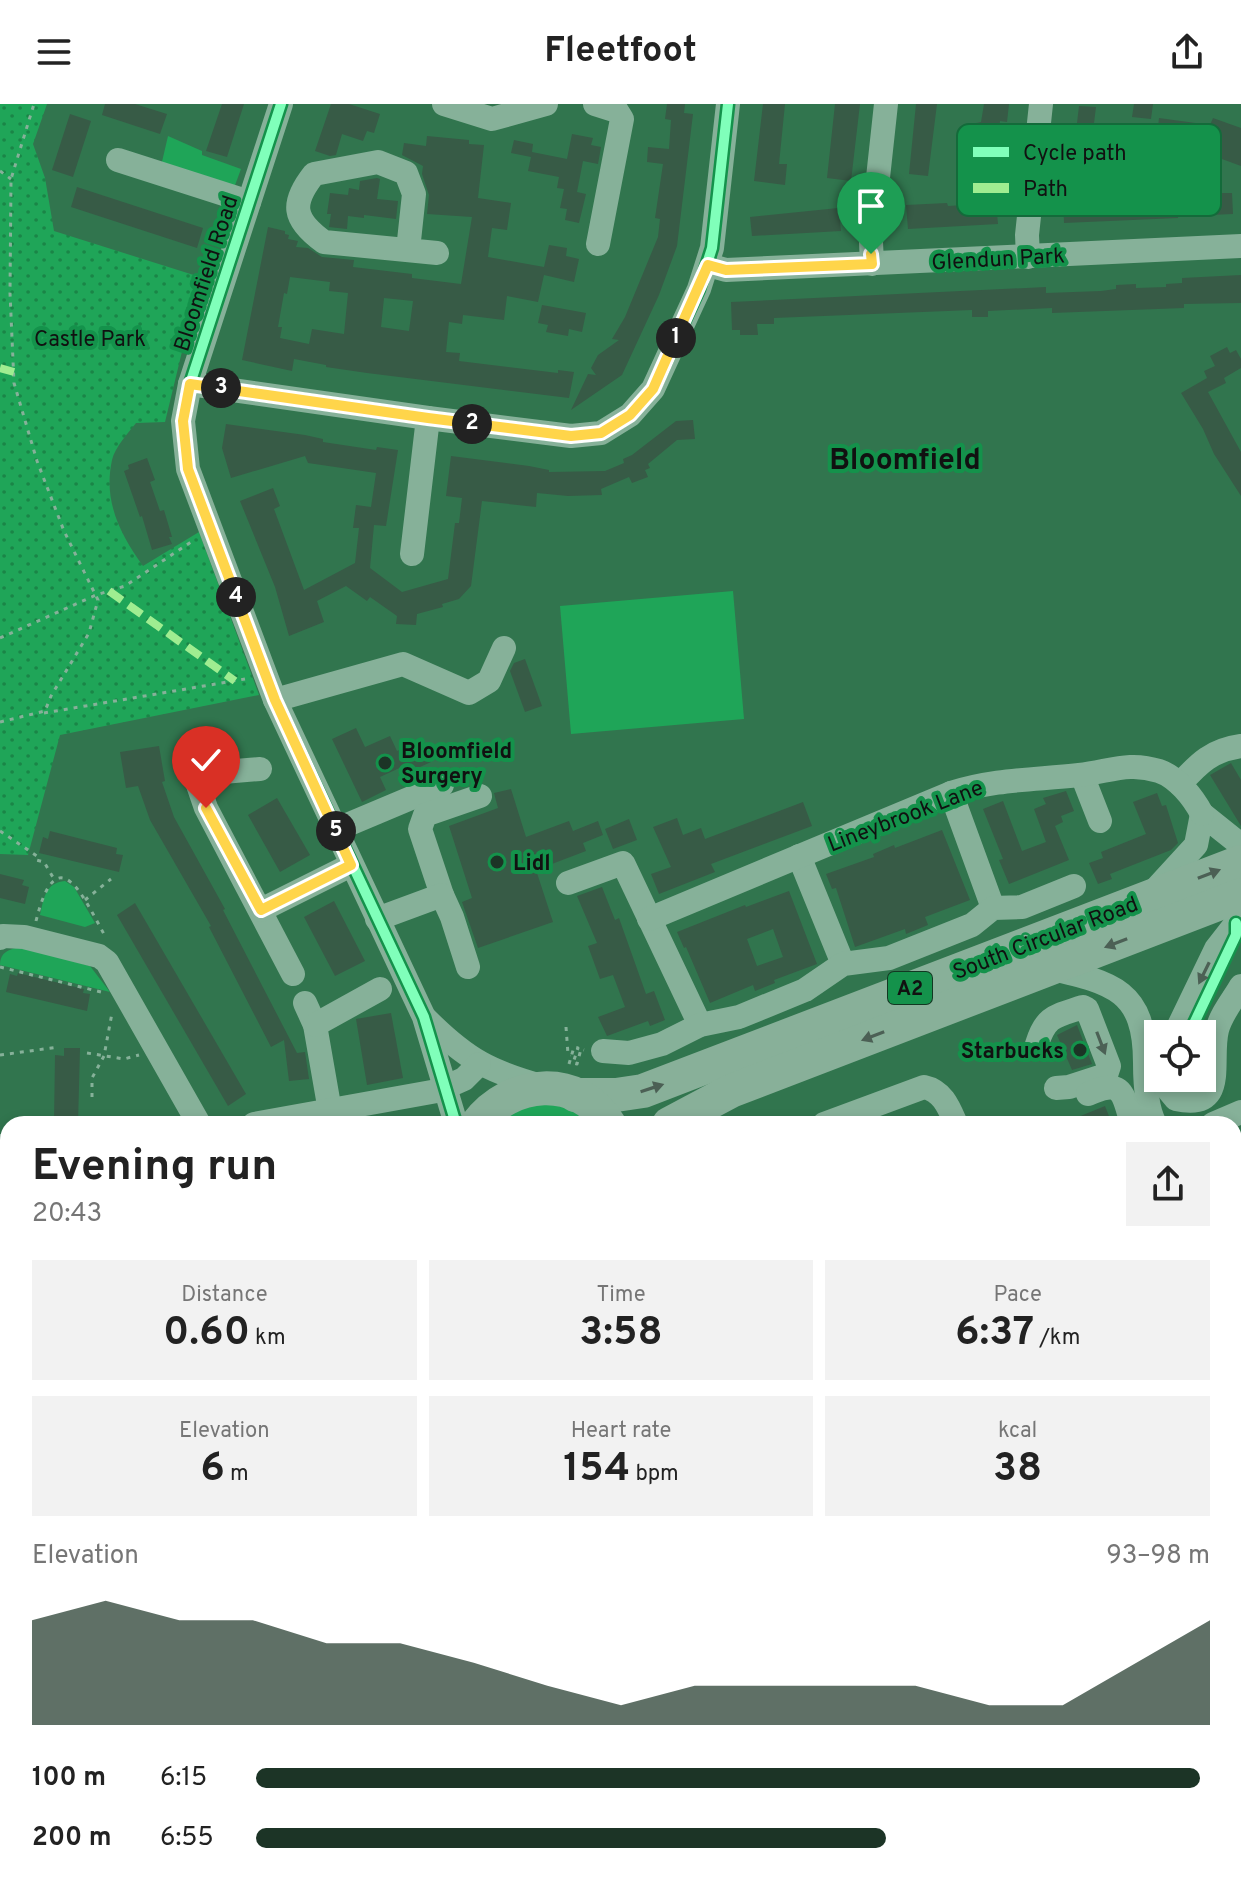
<!DOCTYPE html>
<meta charset="utf-8">
<style>
body{margin:0;font-family:Overpass,sans-serif;background:#f2f2f2;color:#222;height:100vh;display:flex;flex-direction:column;font-size:30px;white-space:nowrap}
*{box-sizing:border-box;margin:0}
p{font-size:26px;color:#767676}
.icon{flex:none;width:44px;height:44px;fill:none;stroke:currentColor;stroke-width:2;stroke-linecap:round;stroke-linejoin:round}
.map{position:relative;flex:1;overflow:hidden}
.panel{position:absolute;left:0px;top:1012px;width:1242px;height:768px;display:flex;flex-direction:column;background:#fff;border-radius:24px 24px 0 0;box-shadow:0 4px 12px #0003}
.panel>*{flex:none}
.fabs{position:absolute;left:1144px;top:916px;display:grid;gap:16px}
.fabs a{display:grid;place-items:center;width:72px;height:72px;border-radius:0px;background:#fff;box-shadow:0 4px 12px #0003;font-size:40px}
.pin{position:absolute;display:grid;place-items:center;width:68px;height:68px;color:#fff;margin:-82px -34px;border-radius:50% 50% 50% 0;rotate:-45deg;box-shadow:0 0 8px #0007}
.pin .icon{rotate:45deg}
.km{position:absolute;width:40px;height:40px;margin:-20px;border-radius:50%;background:#222;color:#fff;font-size:22px;line-height:40px;text-align:center}
.round{display:grid;place-items:center;flex:none;width:84px;height:84px;border-radius:0px;background:#f2f2f2}
.head{display:flex;align-items:center;justify-content:space-between;height:136px;padding:0 32px}
h1{font-size:44px;font-weight:700;line-height:60px}
.metrics{display:grid;grid-template-columns:repeat(3,1fr);gap:12px;height:136px;padding:8px 32px}
.metrics div{display:grid;align-content:center;border-radius:0px;background:#f2f2f2;text-align:center}
.metrics b{font-size:40px;font-weight:700}
.metrics small{font-size:22px;font-weight:400}
.metrics p{font-size:22px}
.chart{height:224px;padding:16px 32px}
.chart p{display:flex;justify-content:space-between}
.chart svg{width:100%;height:144px;margin-top:8px;fill:#1c3426;opacity:.7}
ul{padding:0 32px;list-style:none;font-size:26px}
li{display:grid;grid-template-columns:128px 96px 1fr;align-items:center;height:60px}
li i{height:20px;border-radius:10px;background:#1c3426}
header{display:flex;justify-content:space-between;align-items:center;height:104px;padding:0 32px;background:#fff;font-size:36px;font-weight:700}
.map>svg:first-child{display:block}
</style>
<header><svg class="icon" aria-label="menu" viewBox="0 0 24 24"><path d="M4 6h16M4 12h16M4 18h16"/></svg>Fleetfoot<svg class="icon" aria-label="share" viewBox="0 0 24 24"><path d="M12 15V3M7 8l5-5 5 5M5 13v7h14v-7"/></svg></header>
<div class="map">
<svg width="1241" height="1780" viewBox="0 0 1241 1780">
<defs>
<pattern id="park-dots" width="8" height="8" patternUnits="userSpaceOnUse" patternTransform="scale(2)"><rect width="8" height="8" fill="#1fa558"/><path d="M2 2h.1M6 6h.1" fill="none" stroke="#1a8547" stroke-width="1.8" stroke-linecap="round"/></pattern>
</defs>
<rect width="100%" height="100%" fill="#31754e"/>
<g fill="#1fa558">
<polygon points="168,32 202,47 202,51 241,65 234,84 161,62"/>
<polygon points="733,487 744,615 571,630 560,502"/>
<path d="M65,777L74,783L95,819L85,823L40,811C44,794 45,779 65,777Z"/>
<path d="M21,843L90,862L110,888L0,861C0,848 9,845 21,843Z"/>
<polygon points="546,998 572,1006 590,1020 493,1020 507,1008"/>
</g>
<path fill="url(#park-dots)" d="M0,0H47L33,40L45,74L54,127L200,173L165,318L136,319C128,329 115,343 112,356C103,397 120,430 143,462L199,428L259,591L60,631L28,751L0,750Z"/>
<g fill="#375b46" fill-rule="evenodd">
<polygon points="105,0 135,0 167,10 160,30 102,11"/>
<polygon points="222,0 244,0 227,53 206,47"/>
<polygon points="331,0 349,0 380,10 374,29 367,27 363,37 342,30 336,51 330,52 315,47"/>
<polygon points="667,0 685,0 684,9 693,10 677,142 659,191 622,271 571,306 588,270 596,271 591,264 598,251 619,236 612,235 625,213 658,133 660,115 655,114 663,60 647,58 648,43 669,45 671,16 665,15"/>
<polygon points="763,0 785,0 779,60 787,60 785,81 754,77"/>
<polygon points="835,0 860,0 851,77 827,74"/>
<polygon points="916,0 937,0 928,72 909,70"/>
<polygon points="984,0 1009,0 1007,18 1000,17 997,45 1005,46 1003,67 967,62 972,20 981,18"/>
<polygon points="1134,0 1153,0 1151,15 1132,13"/>
<polygon points="1079,2 1096,3 1094,19 1099,20 1095,56 1098,56 1096,77 1121,76 1122,94 1163,93 1163,96 1180,96 1178,114 1064,119 1063,87 1080,86 1080,76 1064,74 1070,19 1077,19"/>
<polygon points="70,10 91,17 73,73 52,66"/>
<polygon points="1159,14 1210,21 1213,14 1241,24 1241,62 1211,51 1215,39 1186,36 1185,45 1156,42"/>
<polygon points="572,30 593,34 591,41 601,43 598,60 583,57 577,88 586,90 579,119 565,116 567,105 560,104 564,85 557,84 559,73 528,67 531,53 511,49 514,36 533,40 532,48 567,55"/>
<path d="M427,32L469,36V40L484,41L478,94L511,99L507,126L492,124L488,153L544,163L549,141L567,144L566,152L579,155L574,178L544,171L538,198L507,192L504,216L463,211L462,220L449,218L446,248L460,249L459,257L558,269V266L574,268L569,294L367,269L326,263V261L294,255L292,267L242,256L268,123L285,127V130L289,131L288,135L298,137L296,143L308,144L322,153L354,156L353,163L412,170V174L461,180L472,113L427,110L429,91L422,70L423,62L402,51L404,39L426,42ZM290,173L330,178L329,187L348,189L344,230L312,225L309,240L280,234L282,223H278L284,189L287,190ZM384,194L413,197L409,227L381,223Z"/>
<polygon points="377,74 380,75 377,95 398,97 396,115 364,111 364,114 348,112 347,125 329,123 331,110 327,110 330,89 348,91 349,84 359,86 360,77"/>
<polygon points="77,83 203,124 197,144 71,103"/>
<polygon points="1218,89 1232,89 1233,110 1188,112 1196,90"/>
<polygon points="947,99 948,102 996,99 998,120 908,125 906,101"/>
<polygon points="848,103 849,117 840,117 841,127 752,132 750,113"/>
<polygon points="1241,171 1241,199 1184,200 1184,204 1052,209 1052,204 988,207 988,213 972,213 972,206 774,214 774,220 757,220 758,231 740,231 740,226 732,226 731,198 1046,183 1046,189 1101,187 1116,185 1116,181 1136,180 1136,184 1166,183 1166,180 1182,179 1182,174"/>
<polygon points="542,201 586,209 582,228 569,225 568,232 546,228 548,221 538,219"/>
<polygon points="1227,243 1230,249 1236,246 1241,255 1241,264 1224,274 1226,279 1208,288 1241,348 1241,392 1214,350 1203,325 1181,289 1207,274 1204,267 1215,262 1210,252"/>
<polygon points="693,316 695,335 677,336 648,360 650,364 645,366 648,373 632,379 629,373 601,385 602,391 568,392 537,389 536,403 482,397 471,482 459,495 442,500 443,503 417,510 416,521 396,520 397,512 370,493 367,497 346,482 317,497 324,518 289,532 275,483 240,397 273,384 280,402 274,405 304,486 355,459 359,424 353,424 356,401 371,403 376,369 308,359 305,352 231,374 222,344 226,320 305,331 323,335 323,338 376,346 377,343 398,346 386,422 374,421 370,464 402,488 448,475 455,419 459,419 462,394 446,392 451,352 529,362 549,366 549,368 605,367 624,359 623,355 632,351 676,317"/>
<polygon points="147,354 155,376 150,378 160,407 164,406 172,433 169,433 172,440 152,446 142,412 140,413 124,367 129,365 128,361"/>
<polygon points="525,555 542,602 525,608 510,567 514,559"/>
<polygon points="356,624 365,643 390,632 397,647 420,636 431,658 409,668 406,661 380,673 386,686 362,698 332,635"/>
<polygon points="159,642 165,677 162,678 174,713 225,805 223,806 297,949 305,948 309,975 289,977 284,936 271,943 209,823 211,822 150,716 138,682 126,684 120,648"/>
<polygon points="1231,659 1241,676 1241,722 1210,671"/>
<polygon points="511,685 526,733 569,717 573,727 598,717 603,731 583,739 586,747 536,766 553,818 478,844 462,798 472,794 449,722 498,704 494,689"/>
<polygon points="1066,687 1074,707 1061,712 1063,718 1055,722 1069,756 1009,780 999,756 1003,755 983,705 1003,697 1022,747 1046,738 1034,705 1046,700 1043,694"/>
<polygon points="1157,689 1162,702 1166,701 1178,739 1171,746 1110,770 1112,775 1098,780 1089,759 1103,754 1101,748 1146,730 1133,698"/>
<polygon points="277,694 310,751 280,768 248,711"/>
<polygon points="803,698 812,722 711,760 715,768 659,790 651,770 671,763 653,723 677,714 683,731 701,724 705,735"/>
<polygon points="629,715 637,736 613,745 605,725"/>
<polygon points="942,726 970,796 925,813 928,821 906,830 905,825 855,843 836,784 832,785 826,770 874,753 873,750 894,741 895,744"/>
<polygon points="50,727 117,744 116,750 123,751 119,768 39,749 43,733 48,735"/>
<polygon points="0,770 24,776 22,781 29,783 25,800 0,794"/>
<polygon points="602,783 615,816 619,814 646,890 654,887 665,916 650,922 648,917 607,932 598,913 625,903 613,871 600,875 588,842 597,839 577,792"/>
<path d="M789,787L817,860L774,876L775,879L755,887L753,881L710,899L686,843L684,844L677,828L745,801L746,803ZM773,825L783,853L757,862L747,835Z"/>
<polygon points="334,797 365,857 335,872 304,813"/>
<polygon points="135,799 246,990 228,1002 117,811"/>
<polygon points="18,869 84,885 83,889 90,890 87,907 6,888 10,870 17,872"/>
<polygon points="391,909 403,974 367,981 356,915"/>
<polygon points="1077,921 1092,960 1072,966 1057,931"/>
<polygon points="64,944 80,944 78,1020 54,1019 55,951 64,952"/>
<polygon points="1105,1002 1112,1020 1061,1020"/>
</g>
<g fill="none" stroke-linecap="round" stroke-linejoin="round">
<g stroke="#86b199" stroke-width="3" stroke-dasharray="4 6" stroke-linecap="butt">
<polyline points="0,67 11,75"/>
<polyline points="0,534 96,491 125,482 194,436"/>
<polyline points="44,609 245,575"/>
<polyline points="0,618 45,607 51,592 89,529 98,496 64,427 37,357 14,279 10,189 11,75 34,0"/>
<polyline points="0,727 37,752 36,756 44,758 54,775"/>
<polyline points="85,796 111,775"/>
<path d="M36,817C57,732 83,792 105,832"/>
<polyline points="0,863 101,888"/>
<polyline points="566,923 568,950 571,951"/>
<polyline points="87,949 124,955 139,951"/>
<polyline points="0,951 59,943"/>
<polyline points="569,960 574,943 578,944 573,959 577,960 581,945 584,946"/>
<polyline points="92,993 92,974 104,952 112,909"/>
<polyline points="0,1133 8,1133"/>
<polyline points="0,1312 8,1309 8,1305"/>
<polyline points="888,1780 890,1772"/>
</g>
<g stroke="#86b199" stroke-width="24">
<polyline points="281,0 190,280 183,317 188,365 275,596 424,913 456,1020"/>
<polyline points="444,0 492,15 546,0"/>
<polyline points="595,0 617,7 622,15 598,140"/>
<polyline points="118,56 249,98"/>
<path d="M408,146L414,90L406,69L378,58L314,70C291,99 292,115 324,138L437,149"/>
<polyline points="1028,153 1027,131 1041,0"/>
<polyline points="872,160 871,138 886,0"/>
<polyline points="708,161 726,166 1241,142"/>
<polyline points="190,280 428,314 571,332 601,329 630,311 653,285 699,185 712,144 728,0"/>
<polyline points="412,450 428,314"/>
<polyline points="275,596 403,560 469,589 489,577 504,544"/>
<polyline points="193,654 196,675 206,704 293,870"/>
<polyline points="1082,671 1100,717"/>
<polyline points="196,675 211,669 260,665"/>
<path d="M1180,680C1199,659 1212,646 1241,642"/>
<polyline points="951,689 993,804"/>
<polyline points="335,726 442,681"/>
<polyline points="799,752 843,860"/>
<polyline points="568,779 623,759 700,921"/>
<polyline points="1152,789 1196,741 1202,710 1241,741"/>
<polyline points="442,791 420,725 425,711 480,692"/>
<polyline points="261,806 351,761"/>
<polyline points="377,815 442,791 452,813 468,863"/>
<path d="M649,815L951,689C995,675 1034,676 1079,671C1109,668 1128,657 1159,667C1177,673 1193,693 1202,710"/>
<polyline points="0,834 3,832 24,833 99,852 107,858 199,1020"/>
<path d="M1049,864C1113,879 1145,886 1145,959C1145,978 1146,1003 1155,1020"/>
<polyline points="305,899 315,921 330,1007"/>
<path d="M426,915C467,956 490,968 545,983"/>
<polyline points="315,921 380,885"/>
<polyline points="1175,930 1216,845 1241,813"/>
<path d="M1037,940C1046,911 1056,912 1083,903L1087,905L1109,962L1106,971L1069,983L1056,984"/>
<polyline points="603,947 629,949 662,940 700,921 739,913 805,886 843,860 889,854 972,821 993,804 1022,803 1074,782"/>
<path d="M1162,978L1176,995C1229,1007 1209,957 1217,926C1221,910 1233,896 1241,882"/>
<path d="M1088,990C1123,974 1123,989 1132,1020"/>
<polyline points="254,1020 437,987 464,975 479,960"/>
<path d="M824,1020L924,983C943,987 949,1004 956,1020"/>
<polyline points="1213,1020 1241,1008"/>
<polyline points="0,1042 5,1107"/>
<polyline points="0,1430 8,1426"/>
<polyline points="343,1772 344,1780"/>
<polyline points="715,1772 719,1780"/>
<polyline points="756,1772 760,1780"/>
<polyline points="859,1772 862,1780"/>
<polyline points="936,1772 939,1780"/>
<polyline points="80,1780 80,1772"/>
<polyline points="536,1780 554,1772"/>
<polyline points="984,1780 996,1772"/>
</g>
<g stroke="#88b099" stroke-width="34">
<polyline points="575,991 616,991 643,987 1241,758"/>
<path d="M477,1020C510,976 578,969 609,1020"/>
<polyline points="669,1020 731,987 1241,791"/>
<polyline points="0,1351 8,1347"/>
<polyline points="0,1384 8,1381"/>
</g>
<g stroke="#9fed91" stroke-width="8" stroke-dasharray="16 8" stroke-linecap="butt">
<polyline points="0,264 14,268"/>
<polyline points="109,487 235,577"/>
</g>
<defs>
<g id="cycleway">
<polyline points="281,0 190,280 183,317 188,365 275,596 424,913 456,1020"/>
<polyline points="190,280 428,314 571,332 601,329 630,311 653,285 699,185 712,144 728,0"/>
<polyline points="1189,930 1236,831 1236,819"/>
</g>
</defs>
<use href="#cycleway" stroke="#14924b" stroke-width="15"/>
<use href="#cycleway" stroke="#80ffba" stroke-width="10"/>
</g>
<defs><path id="oneway-solid" d="M-6-.8H1V-3.2L6.5 0L1 3.2V.8H-6Z" transform="scale(2)"/></defs>
<g fill="#4c6055">
<use href="#oneway-solid" transform="translate(1209 770) rotate(-21)"/>
<use href="#oneway-solid" transform="translate(1116 839) rotate(159)"/>
<use href="#oneway-solid" transform="translate(873 932) rotate(159)"/>
<use href="#oneway-solid" transform="translate(652 984) rotate(-18)"/>
</g>
<g fill="#4c6155">
<use href="#oneway-solid" transform="translate(1204 869) rotate(116)"/>
<use href="#oneway-solid" transform="translate(1101 939) rotate(69)"/>
</g>
<g fill="none" stroke-linecap="round" stroke-linejoin="round">
<defs>
<polyline id="route" points="206,704 261,806 351,761 275,596 188,365 183,317 190,280 428,314 571,332 601,329 630,311 653,285 708,161 726,166 872,160 871,150"/>
</defs>
<use href="#route" stroke="#fff" stroke-width="16"/>
<use href="#route" stroke="#ffd54a" stroke-width="10"/>
</g>
<g fill="#1c3426" stroke="#14924b" stroke-width="3">
<circle cx="385" cy="659" r="8"/>
<circle cx="497" cy="758" r="8"/>
<circle cx="1080" cy="946" r="8"/>
</g>
<g text-anchor="middle" stroke-width="8" stroke-linejoin="round" paint-order="stroke">
<rect fill="#14924b" stroke="#123822" stroke-width="2" x="888" y="868" width="44" height="32" rx="6"/>
<g font-size="20" font-weight="bold" fill="#111">
<text x="910" y="891">A2</text>
</g>
<g font-size="22" fill="#111" stroke="#14924b">
<text transform="translate(998 154) rotate(-3)" y="8">Glendun Park</text>
<text transform="translate(205 169) rotate(-72)" y="8">Bloomfield Road</text>
<text transform="translate(905 711) rotate(-21)" y="8">Lineybrook Lane</text>
<text transform="translate(1045 833) rotate(-21)" y="8">South Circular Road</text>
</g>
<g font-size="22" fill="#111" stroke="#14924b">
<text x="90" y="242">Castle Park</text>
</g>
<g font-size="22" font-weight="bold" fill="#111" stroke="#14924b" text-anchor="start">
<text x="401" y="654">Bloomfield<tspan x="401" dy="25">Surgery</tspan></text>
<text x="513" y="766">Lidl</text>
<text x="1064" y="954" text-anchor="end">Starbucks</text>
</g>
<g font-size="30" font-weight="bold" fill="#111" stroke="#14924b">
<text x="905" y="365">Bloomfield</text>
</g>
</g>
<rect x="957" y="20" width="264" height="92" rx="12" fill="#14924b" stroke="#136b3a" stroke-width="2"/>
<rect x="973" y="43" width="36" height="10" fill="#80ffba"/>
<rect x="973" y="79" width="36" height="10" fill="#9fed91"/>
<g font-size="22" fill="#111">
<text x="1023" y="56">Cycle path</text>
<text x="1023" y="92">Path</text>
</g>
</svg>
<div class="fabs">
<a><svg class="icon" aria-label="locate" viewBox="0 0 24 24"><circle cx="12" cy="12" r="6"/><path d="M12 2v4M12 18v4M2 12h4M18 12h4"/></svg></a>
</div>
<div class="pin" style="left:871px;top:150px;background:#1e9e55"><svg class="icon" aria-label="arrive" viewBox="0 0 24 24"><path d="M6 21V4h12l-3 4 3 4H6"/></svg></div>
<div class="pin" style="left:206px;top:704px;background:#d93025"><svg class="icon" aria-label="check" viewBox="0 0 24 24"><path d="M5 12l5 5 9-10"/></svg></div>
<b class="km" style="left:676px;top:234px">1</b>
<b class="km" style="left:472px;top:320px">2</b>
<b class="km" style="left:221px;top:284px">3</b>
<b class="km" style="left:236px;top:493px">4</b>
<b class="km" style="left:336px;top:727px">5</b>
<section class="panel">
<div class="head"><div><h1>Evening run</h1><p>20:43</p></div><a class="round"><svg class="icon" aria-label="share" viewBox="0 0 24 24"><path d="M12 15V3M7 8l5-5 5 5M5 13v7h14v-7"/></svg></a></div>
<div class="metrics">
<div><p>Distance</p><b>0.60<small> km</small></b></div>
<div><p>Time</p><b>3:58</b></div>
<div><p>Pace</p><b>6:37<small> /km</small></b></div>
</div>
<div class="metrics">
<div><p>Elevation</p><b>6<small> m</small></b></div>
<div><p>Heart rate</p><b>154<small> bpm</small></b></div>
<div><p>kcal</p><b>38</b></div>
</div>
<div class="chart"><p><span>Elevation</span>93–98 m</p>
<svg viewBox="0 0 160 44" preserveAspectRatio="none"><path d="M0 44V12L10 6L20 12L30 12L40 19L50 19L60 25L70 32L80 38L90 32L100 32L110 32L120 32L130 38L140 38L150 25L160 12V44z"/></svg>
</div>
<ul>
<li><b>100 m</b>6:15<i style="width:99%"></i></li>
<li><b>200 m</b>6:55<i style="width:66%"></i></li>
</ul>
</section>
</div>
